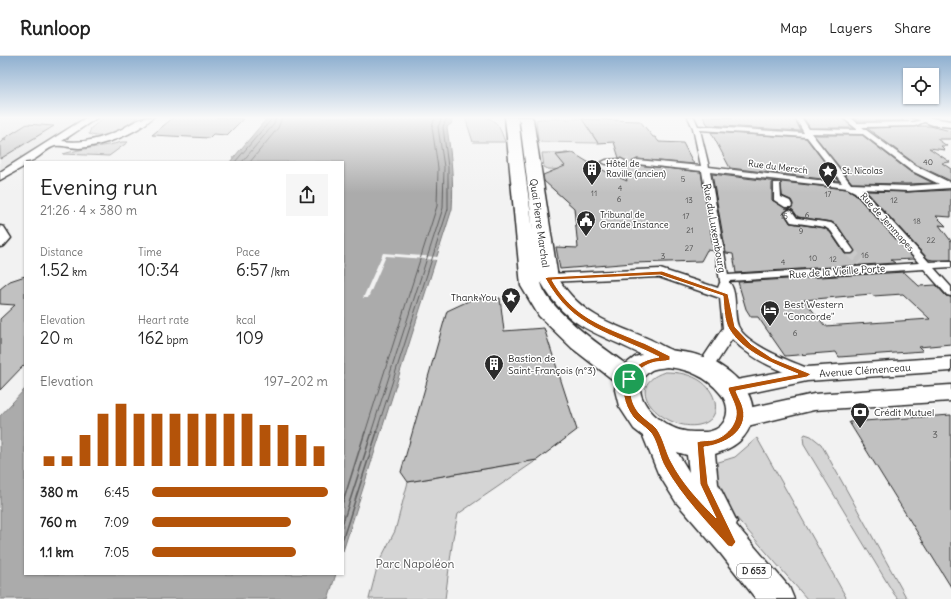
<!DOCTYPE html>
<meta charset="utf-8">
<style>
body{margin:0;font-family:Delius,sans-serif;background:#f6f6f6;color:#222;height:100vh;display:flex;flex-direction:column;font-size:15px;white-space:nowrap}
*{box-sizing:border-box;margin:0}
p{font-size:13px;color:#767676}
.icon{flex:none;width:22px;height:22px;fill:none;stroke:currentColor;stroke-width:2;stroke-linecap:round;stroke-linejoin:round}
.map{position:relative;flex:1;overflow:hidden}
.details{position:absolute;left:24px;top:105px;width:320px;height:414px;display:flex;flex-direction:column;background:#fff;border-radius:0px;box-shadow:0 1px 3px #0004}
.details>*{flex:none}
.tools{position:absolute;left:903px;top:12px;display:grid;gap:8px}
.tools a{display:grid;place-items:center;width:36px;height:36px;border-radius:0px;background:#fff;box-shadow:0 1px 3px #0004;font-size:20px}
.pin{position:absolute;display:grid;place-items:center;width:34px;height:34px;color:#fff;margin:-17px;border:2px solid #fff;border-radius:50%;box-shadow:0 1px 4px #0007}
.round{display:grid;place-items:center;flex:none;width:42px;height:42px;border-radius:0px;background:#f6f6f6}
.overview{display:flex;align-items:center;justify-content:space-between;height:68px;padding:0 16px}
h1{font-size:22px;font-weight:600;line-height:30px}
.stats{display:grid;grid-template-columns:repeat(3,1fr);gap:6px;height:68px;padding:4px 16px}
.stats div{display:grid;align-content:center}
.stats b{font-size:17px;font-weight:600}
.stats small{font-size:11px;font-weight:400}
.stats p{font-size:11px}
.chart{height:112px;padding:8px 16px}
.chart p{display:flex;justify-content:space-between}
.chart svg{width:100%;height:72px;margin-top:4px;stroke:#b45309;stroke-width:6}
ul{padding:0 16px;list-style:none;font-size:13px}
li{display:grid;grid-template-columns:64px 48px 1fr;align-items:center;height:30px}
li i{height:10px;border-radius:5px;background:#b45309}
header{display:flex;align-items:center;gap:24px;box-sizing:border-box;height:56px;padding:0 20px;background:#fff;border-bottom:1px solid #e0e0e0}
header strong{font-size:19px}
nav{display:flex;gap:22px;margin-inline-start:auto;font-size:14px}
.map>svg:first-child{display:block}
</style>
<header>
<strong>Runloop</strong>
<nav><a>Map</a><a>Layers</a><a>Share</a></nav>
</header>
<div class="map">
<svg width="951" height="543" viewBox="0 0 951 543">
<rect width="100%" height="100%" fill="#f2f2f2"/>
<filter id="ink" filterUnits="userSpaceOnUse"><feTurbulence type="fractalNoise" baseFrequency=".025" numOctaves="2"/><feDisplacementMap in="SourceGraphic" scale="8" xChannelSelector="R" yChannelSelector="G"/><feConvolveMatrix kernelMatrix="1 2 1 2 8 2 1 2 1" color-interpolation-filters="sRGB"/></filter>
<g filter="url(#ink)">
<polygon fill="#e3e3e3" points="0,61 83,61 0,115"/>
<g fill="#d5d5d5" stroke="#808080">
<path d="M105,61H138C125,70 106,86 89,78L91,72Z"/>
<path d="M465,61C491,61 496,59 505,86H473Z"/>
<polygon points="540,63 584,63 590,66 589,74 598,87 540,86 538,84 536,64"/>
<path d="M122,86H128L109,100L63,98C83,92 102,91 122,86Z"/>
<polygon points="542,97 568,97 556,99 572,114 548,113 544,111"/>
<path d="M665,316C678,316 691,318 702,326C718,338 723,364 699,369C665,376 618,331 665,316Z"/>
<polygon points="805,378 811,380 821,388 906,541 910,543 898,543 894,538 804,389 803,381"/>
<polygon points="757,382 847,543 807,543 728,452 714,429 712,408 735,401"/>
<polygon points="537,404 458,458 453,482 445,543 369,543 378,508 395,475 408,426"/>
</g>
<g fill="#ababab" stroke="#787878">
<path d="M268,61H451L452,67L447,71C451,99 454,125 452,153L343,495V106H230Z"/>
<polygon points="25,333 25,518 336,518 328,543 0,543 0,360"/>
</g>
<polygon fill="#f2f2f2" points="383,197 423,200 439,201 438,204 386,200 368,242 363,242"/>
<g fill="none" stroke-linecap="round" stroke-linejoin="round">
<g stroke="#5e5e5e" stroke-width="1">
<polyline points="235,106 270,65 271,61"/>
<polyline points="242,106 274,68 276,61"/>
<polyline points="250,106 278,72 282,61"/>
<polyline points="365,377 437,150 438,112 432,71 435,61"/>
<polyline points="371,377 443,152 444,111 438,71 442,61"/>
<polyline points="376,377 448,153 448,111 443,71 447,61"/>
</g>
<g stroke="#5e5e5e" stroke-width="1.5">
<polyline points="343,446 365,376"/>
<polyline points="343,466 372,376"/>
<polyline points="343,482 377,376"/>
</g>
</g>
<g fill="#c1c1c1" stroke="#2b2b2b" fill-rule="evenodd">
<polygon points="174,61 215,61 243,63 227,79 213,78 209,82 152,79"/>
<polygon points="703,61 794,61 801,75 708,69"/>
<polygon points="803,61 841,61 854,72 810,72"/>
<polygon points="853,61 899,61 904,65 858,65"/>
<polygon points="582,63 640,65 653,81 655,81 659,86 683,87 694,108 637,103 632,107 637,109 701,116 714,195 707,194 701,205 633,207 560,213 556,191 578,192 574,152 544,125 543,119 565,110 556,99 573,97 596,111 627,125 622,109 625,108 626,105 619,102 614,86 598,87"/>
<polygon points="27,68 54,70 0,103 0,87 6,83 3,83"/>
<polygon points="918,70 930,70 951,75 951,83 937,83 947,90 941,90 945,94 929,92 950,106 942,107 951,113 951,125 917,109 867,72"/>
<polygon points="711,76 806,82 839,125 730,112"/>
<polygon points="814,79 862,79 909,115 933,127 907,128 852,127"/>
<path d="M712,118L778,126L772,127V144L785,152H791L793,148L791,144L782,140L781,126L847,133L854,137L914,203L891,204L895,207L736,217L733,198L726,197ZM789,153L793,154L798,161L832,166L838,170L855,196L852,198H845L830,176L824,172L790,167L784,157Z"/>
<polygon points="951,134 951,161 936,160 946,170 939,169 951,185 951,204 933,204 928,203 866,135 907,136"/>
<path d="M904,216L919,230L936,229L946,240L951,241V288L919,291L923,295L839,301L836,296L785,300L758,261H751L746,253L738,226ZM871,238L873,240L903,238L930,263L825,270L804,244Z"/>
<polygon points="25,220 25,308 0,334 0,263 15,249 0,248 0,233 10,225"/>
<polygon points="475,242 500,242 504,275 544,272 577,374 537,404 408,426 401,416 447,255"/>
<polygon points="951,359 951,531 849,366"/>
</g>
<g fill="none" stroke-linecap="round" stroke-linejoin="round">
<polyline stroke="#cacaca" stroke-width="8" stroke-dasharray="8 3.5" stroke-linecap="butt" points="621,105 637,106"/>
<polyline stroke="#cacaca" stroke-width="10" stroke-dasharray="10 4.5" stroke-linecap="butt" points="849,195 861,206"/>
<defs>
<g id="pedestrian">
<path d="M688,61H694L698,70L804,77L795,61H801L809,73L858,74L842,61H850L857,67L914,66L926,63V65L915,70L862,71L916,110L951,127V132L907,135L862,133L929,206L951,205V211L934,212L951,231V240L947,239L924,213L729,225V231H721L702,115L637,108L633,106L637,104L701,110L693,72ZM700,74L807,81L842,127L709,111ZM811,77L863,78L910,114L939,128L907,130L851,128ZM710,116L847,132L855,136L919,207L728,219Z"/>
<polygon points="621,103 625,105 624,107 606,108 602,106 606,104"/>
<polygon points="774,127 780,127 781,141 790,145 792,149 791,151 785,151 774,144"/>
<polygon points="789,154 792,155 797,162 831,167 837,171 854,195 852,197 846,197 831,175 825,171 791,166 785,157"/>
</g>
<g id="minor">
<path d="M87,61H98L62,85C83,88 104,82 122,73C133,67 140,61 153,61C137,78 102,90 79,92C72,92 61,89 55,90C44,93 37,106 25,106V110L0,124V116Z"/>
<polygon points="911,61 926,61 951,65 951,71 933,69"/>
<polygon points="0,170 4,171 11,182 4,190 0,191"/>
<path d="M660,213L718,232L720,227H730C738,239 733,257 738,270C746,289 794,307 813,314L815,318L813,322L807,324C780,316 752,304 732,283L711,315L705,317L699,315L697,311L723,272L720,242L659,221L548,226L543,225L541,222L543,219L548,218Z"/>
</g>
<g id="tertiary">
<polygon points="951,301 951,315 807,325 731,341 724,339 721,333 724,327 731,325 807,311"/>
<polygon points="951,329 951,345 814,354 739,372 732,369 728,363 732,357 739,354 814,338"/>
</g>
<path id="primary" d="M505,61H531L533,63L558,222C569,240 583,253 602,263C617,271 633,276 649,283C656,286 663,291 671,294C679,296 689,296 697,299C723,307 758,332 752,363C748,383 733,392 715,398L718,428L737,466L736,469L789,531L794,543H756L721,498L676,446L658,417L643,380L634,373L619,350L615,334L616,326L572,292L539,260L521,230ZM518,63L520,65L533,175ZM541,226C568,274 598,276 642,299L635,301L626,308C605,293 545,252 541,226ZM667,311C688,313 706,320 720,337C735,354 725,377 702,376C691,376 682,376 672,371C653,363 625,333 650,315C654,312 662,312 667,311ZM677,396L687,399L689,416Z"/>
</defs>
<use href="#pedestrian" stroke="#2b2b2b" stroke-width="3"/>
<use href="#minor" stroke="#2b2b2b" stroke-width="3"/>
<use href="#tertiary" stroke="#2b2b2b" stroke-width="3"/>
<use href="#primary" stroke="#2b2b2b" stroke-width="3"/>
<use href="#pedestrian" fill="#fff" fill-rule="evenodd"/>
<use href="#minor" fill="#fff" fill-rule="evenodd"/>
<use href="#tertiary" fill="#fff" fill-rule="evenodd"/>
<use href="#primary" fill="#fff" fill-rule="evenodd"/>
</g>
</g>
<linearGradient id="sky" x2="0" y2="1"><stop stop-color="#8fb0d0"/><stop offset="0.45" stop-color="#f9f9f9"/><stop offset="1" stop-color="#f9f9f9" stop-opacity="0"/></linearGradient>
<rect width="951" height="137" fill="url(#sky)"/>
<path fill="#b45309" stroke="#fff" fill-rule="evenodd" d="M662,215L728,238L735,271L751,288L772,302L811,318L807,321L736,335C738,341 742,347 743,352C749,376 723,389 704,391L708,428L736,486L732,491L728,490C706,465 682,441 665,411C659,401 658,387 651,377C646,371 638,367 633,361C613,333 626,306 659,301C612,277 573,273 545,222L548,221ZM660,219L723,240C724,250 724,265 729,273C744,297 774,308 798,318L729,331L728,333C730,339 735,347 736,354C738,368 726,381 713,384C707,385 702,384 697,386L700,428L716,462C699,445 683,428 672,407C666,397 664,383 657,373C652,367 644,363 639,357C625,340 629,314 652,307C657,305 664,306 670,304V300C659,295 648,288 636,284C600,269 572,260 552,224Z"/>
<defs>
<symbol id="building-pin" viewBox="-11 -11 22 30"><path d="M0 17L-7.5 6A9.5 9.5 0 1 1 7.5 6Z" fill="#2b2b2b" stroke="#fff"/><path d="M-4-6H4V6H1V3H-1V6H-4ZM-2.5-4.3h1.7v1.8h-1.7ZM.8-4.3h1.7v1.8H.8ZM-2.5-1h1.7V.8h-1.7ZM.8-1h1.7V.8H.8Z" fill="#fff"/></symbol>
<symbol id="sight-pin" viewBox="-11 -11 22 30"><path d="M0 17L-7.5 6A9.5 9.5 0 1 1 7.5 6Z" fill="#2b2b2b" stroke="#fff"/><path d="M0-6L1.8-2.2L6-1.7L2.9 1.2L3.7 5.4L0 3.3L-3.7 5.4L-2.9 1.2L-6-1.7L-1.8-2.2Z" fill="#fff"/></symbol>
<symbol id="civic-pin" viewBox="-11 -11 22 30"><path d="M0 17L-7.5 6A9.5 9.5 0 1 1 7.5 6Z" fill="#2b2b2b" stroke="#fff"/><path d="M-.6-6.5H3V-4.5H.6V-3L4-1V1h2V6H-6V1h2V-1L-.6-3ZM-1.2 2.5V6h2.4V2.5Z" fill="#fff"/></symbol>
<symbol id="hotel-pin" viewBox="-11 -11 22 30"><path d="M0 17L-7.5 6A9.5 9.5 0 1 1 7.5 6Z" fill="#2b2b2b" stroke="#fff"/><path d="M-6-4.5h1.5V1H6V5H4.5V3h-9V5H-6ZM-4 0a1.8 1.8 0 1 1 3.6 0ZM.5 0V-2.5h3Q6-2.5 6 0Z" fill="#fff"/></symbol>
<symbol id="bank-pin" viewBox="-11 -11 22 30"><path d="M0 17L-7.5 6A9.5 9.5 0 1 1 7.5 6Z" fill="#2b2b2b" stroke="#fff"/><path d="M-6-4H6V4H-6ZM0-2.3a2.3 2.3 0 1 0 0 4.6a2.3 2.3 0 1 0 0-4.6Z" fill="#fff"/></symbol>
</defs>
<g fill-rule="evenodd">
<use href="#building-pin" x="581" y="102" width="22" height="30"/>
<use href="#sight-pin" x="817" y="104" width="22" height="30"/>
<use href="#civic-pin" x="575" y="153" width="22" height="30"/>
<use href="#sight-pin" x="500" y="230" width="22" height="30"/>
<use href="#hotel-pin" x="759" y="243" width="22" height="30"/>
<use href="#building-pin" x="483" y="297" width="22" height="30"/>
<use href="#bank-pin" x="849" y="345" width="22" height="30"/>
</g>
<g text-anchor="middle" stroke-width="3" stroke-linejoin="round" paint-order="stroke">
<g font-size="8" fill="#505050">
<text x="928" y="109">40</text>
<text x="683" y="126">5</text>
<text x="620" y="135">4</text>
<text x="594" y="140">11</text>
<text x="828" y="141">17</text>
<text x="619" y="146">6</text>
<text x="689" y="147">13</text>
<text x="894" y="147">12</text>
<text x="807" y="162">6</text>
<text x="686" y="163">17</text>
<text x="784" y="163">15</text>
<text x="917" y="168">18</text>
<text x="690" y="177">21</text>
<text x="801" y="178">9</text>
<text x="931" y="187">22</text>
<text x="689" y="195">27</text>
<text x="865" y="202">16</text>
<text x="663" y="203">3</text>
<text x="813" y="205">10</text>
<text x="833" y="206">12</text>
<text x="783" y="209">4</text>
<text x="795" y="280">6</text>
</g>
<g font-size="9" fill="#2b2b2b" stroke="#fff" text-anchor="start">
<text x="606" y="111">Hôtel de<tspan x="606" dy="10">Raville (ancien)</tspan></text>
<text x="842" y="118">St. Nicolas</text>
<text x="600" y="162">Tribunal de<tspan x="600" dy="10">Grande Instance</tspan></text>
</g>
<g font-size="9" fill="#2b2b2b" stroke="#fff">
<text transform="translate(778 111) rotate(7)" y="3">Rue du Mersch</text>
<text transform="translate(887 166) rotate(48)" y="3">Rue de Jemmapes</text>
</g>
<rect fill="#fff" stroke="#6b6b6b" stroke-width="1" x="737" y="508" width="34" height="14" rx="3"/>
<g font-size="9" font-weight="bold" fill="#2b2b2b">
<text x="754" y="518">D 653</text>
</g>
<g font-size="10" fill="#2b2b2b" stroke="#fff">
<text transform="translate(540 167) rotate(82)" y="4">Quai Pierre Marchal</text>
<text transform="translate(715 172) rotate(80)" y="4">Rue du Luxembourg</text>
<text transform="translate(837 215) rotate(-4)" y="4">Rue de la Vieille Porte</text>
<text transform="translate(865 314) rotate(-4)" y="4">Avenue Clémenceau</text>
</g>
<g font-size="10" fill="#2b2b2b" stroke="#fff" text-anchor="start">
<text x="497" y="245" text-anchor="end">Thank You</text>
<text x="784" y="252">Best Western<tspan x="784" dy="12">"Concorde"</tspan></text>
<text x="508" y="306">Bastion de<tspan x="508" dy="12">Saint-François (n°3)</tspan></text>
<text x="874" y="360">Crédit Mutuel</text>
</g>
<g font-size="10" fill="#505050">
<text x="935" y="382">3</text>
</g>
<g font-size="12" fill="#565656" stroke="#fff">
<text x="415" y="512">Parc Napoléon</text>
</g>
</g>
</svg>
<div class="tools">
<a><svg class="icon" aria-label="locate" viewBox="0 0 24 24"><circle cx="12" cy="12" r="6"/><path d="M12 2v4M12 18v4M2 12h4M18 12h4"/></svg></a>
</div>
<div class="pin" style="left:629px;top:323px;background:#1e9e55"><svg class="icon" aria-label="arrive" viewBox="0 0 24 24"><path d="M6 21V4h12l-3 4 3 4H6"/></svg></div>
<section class="details">
<div class="overview"><div><h1>Evening run</h1><p>21:26 · 4 × 380 m</p></div><a class="round"><svg class="icon" aria-label="share" viewBox="0 0 24 24"><path d="M12 15V3M7 8l5-5 5 5M5 13v7h14v-7"/></svg></a></div>
<div class="stats">
<div><p>Distance</p><b>1.52<small> km</small></b></div>
<div><p>Time</p><b>10:34</b></div>
<div><p>Pace</p><b>6:57<small> /km</small></b></div>
</div>
<div class="stats">
<div><p>Elevation</p><b>20<small> m</small></b></div>
<div><p>Heart rate</p><b>162<small> bpm</small></b></div>
<div><p>kcal</p><b>109</b></div>
</div>
<div class="chart"><p><span>Elevation</span>197–202 m</p>
<svg viewBox="0 0 160 44" preserveAspectRatio="none"><path d="M5 44V38M15 44V38M25 44V25M35 44V12M45 44V6M55 44V12M65 44V12M75 44V12M85 44V12M95 44V12M105 44V12M115 44V12M125 44V19M135 44V19M145 44V25M155 44V32"/></svg>
</div>
<ul>
<li><b>380 m</b>6:45<i style="width:100%"></i></li>
<li><b>760 m</b>7:09<i style="width:79%"></i></li>
<li><b>1.1 km</b>7:05<i style="width:82%"></i></li>
</ul>
</section>
</div>
